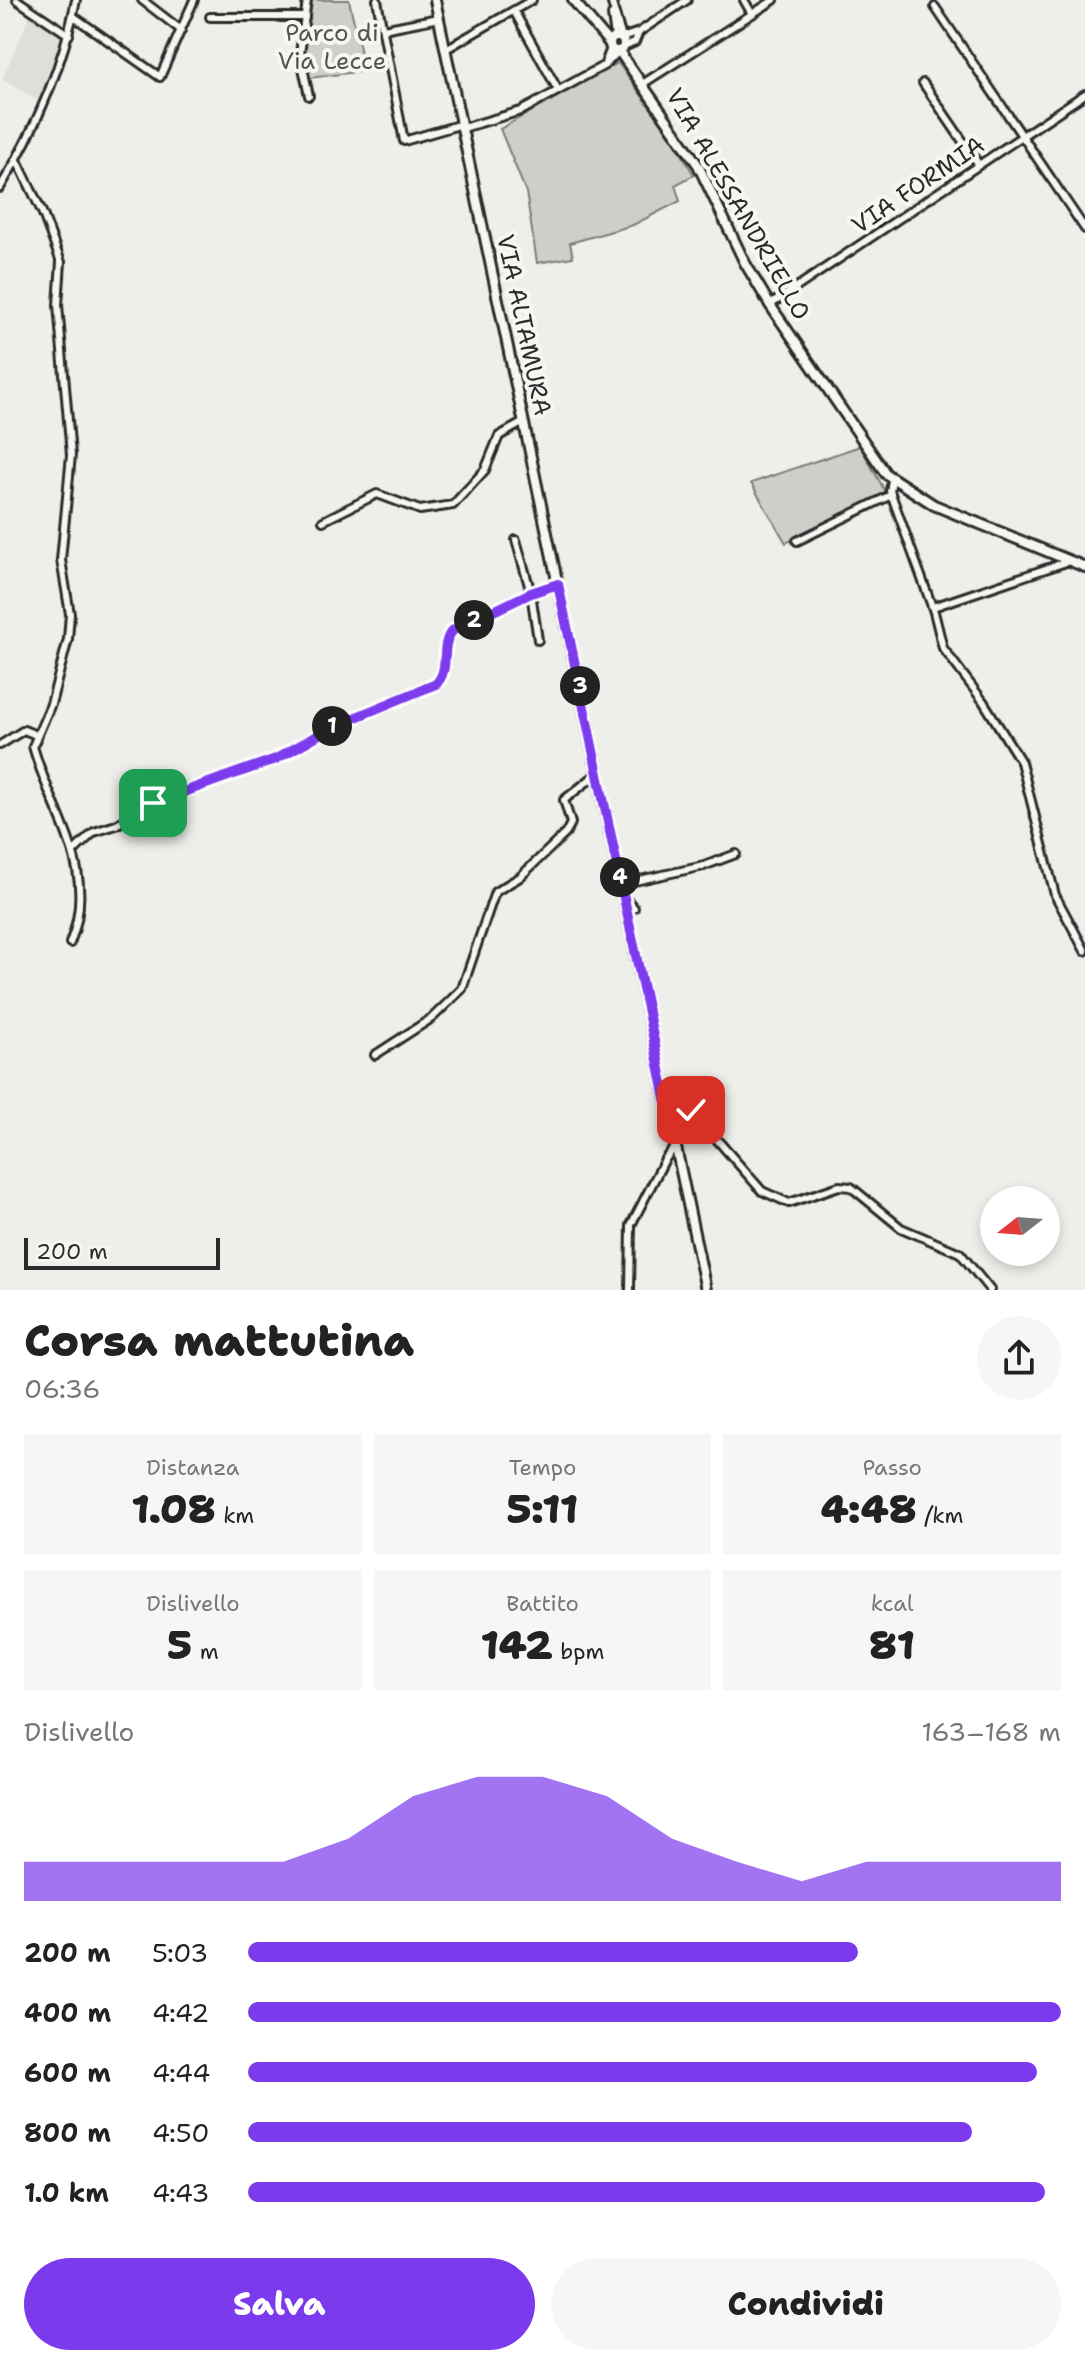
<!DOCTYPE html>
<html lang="it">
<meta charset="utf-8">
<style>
body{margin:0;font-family:"Shantell Sans",sans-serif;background:#f6f6f6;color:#222;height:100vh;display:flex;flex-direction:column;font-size:30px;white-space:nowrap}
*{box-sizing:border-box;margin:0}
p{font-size:26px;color:#767676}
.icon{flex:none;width:44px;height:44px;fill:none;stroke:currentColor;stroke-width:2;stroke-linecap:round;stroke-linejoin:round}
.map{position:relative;height:1290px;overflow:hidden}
.sheet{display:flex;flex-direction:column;background:#fff;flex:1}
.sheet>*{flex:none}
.needle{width:52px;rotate:253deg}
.tools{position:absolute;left:980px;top:1186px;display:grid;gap:16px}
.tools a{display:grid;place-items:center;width:80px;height:80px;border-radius:50%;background:#fff;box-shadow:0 4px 12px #0003;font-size:40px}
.scale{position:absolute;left:24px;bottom:20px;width:196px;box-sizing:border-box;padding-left:8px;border:4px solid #2b2b2b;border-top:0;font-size:22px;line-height:28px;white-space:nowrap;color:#2b2b2b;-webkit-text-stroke:6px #f6f6f2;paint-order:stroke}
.pin{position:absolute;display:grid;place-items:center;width:68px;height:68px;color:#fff;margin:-34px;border-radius:16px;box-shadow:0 4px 12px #0006}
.km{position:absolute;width:40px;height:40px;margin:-20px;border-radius:50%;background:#222;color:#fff;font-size:22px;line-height:40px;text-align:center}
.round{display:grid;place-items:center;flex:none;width:84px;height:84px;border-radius:42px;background:#f6f6f6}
.overview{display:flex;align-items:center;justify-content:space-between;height:136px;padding:0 24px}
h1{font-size:44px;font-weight:800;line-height:60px}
.metrics{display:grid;grid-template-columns:repeat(3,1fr);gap:12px;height:136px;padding:8px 24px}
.metrics div{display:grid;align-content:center;border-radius:0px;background:#f6f6f6;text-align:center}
.metrics b{font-size:40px;font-weight:800}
.metrics small{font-size:22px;font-weight:400}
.metrics p{font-size:22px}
.chart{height:224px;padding:16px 24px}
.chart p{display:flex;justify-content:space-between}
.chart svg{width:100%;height:144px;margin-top:8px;fill:#7c3aed;opacity:.7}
.cta{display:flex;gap:16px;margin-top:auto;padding:16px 24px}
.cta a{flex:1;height:92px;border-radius:48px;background:#7c3aed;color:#fff;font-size:32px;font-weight:800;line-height:92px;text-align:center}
.cta a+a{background:#f6f6f6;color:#222}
ul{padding:0 24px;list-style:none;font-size:26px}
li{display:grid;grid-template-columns:128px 96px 1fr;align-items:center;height:60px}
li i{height:20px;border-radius:10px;background:#7c3aed}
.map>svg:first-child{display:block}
</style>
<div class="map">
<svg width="1085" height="1290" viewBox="0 0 1085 1290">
<rect width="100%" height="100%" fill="#eeeeea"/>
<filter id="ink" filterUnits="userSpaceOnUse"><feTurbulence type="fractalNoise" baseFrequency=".0125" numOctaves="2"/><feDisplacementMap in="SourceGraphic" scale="16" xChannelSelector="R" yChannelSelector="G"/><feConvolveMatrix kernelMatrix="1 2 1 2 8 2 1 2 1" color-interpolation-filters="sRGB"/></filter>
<g filter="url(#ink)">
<polygon fill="#dededb" points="30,15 66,37 38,100 2,79"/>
<g fill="#cececa" stroke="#7c7c7a" stroke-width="2">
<polygon points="311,0 349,0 365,71 310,78 304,54"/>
<polygon points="618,63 673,139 694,175 675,185 680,201 633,225 570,243 573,257 537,263 526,192 500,129"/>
<polygon points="860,446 885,491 883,495 786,543 751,483"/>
</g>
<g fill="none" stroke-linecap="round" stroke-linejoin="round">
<defs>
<g id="street">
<polyline points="17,0 69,35"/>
<polyline points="142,0 181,30"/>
<polyline points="307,0 300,54 309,96"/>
<polyline points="377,0 404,141 462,124"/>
<polyline points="611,0 622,38 639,32 687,0"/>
<polyline points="744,0 752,14"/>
<polyline points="935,7 1085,229"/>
<polyline points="514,11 558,90"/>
<polyline points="612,15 615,37"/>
<polyline points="73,16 160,77 194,0"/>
<polyline points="210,17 305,17"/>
<polyline points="383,29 439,18"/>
<polyline points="624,47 635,42 639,32"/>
<polyline points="446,49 532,0"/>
<polyline points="606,61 611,48"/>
<polyline points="644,83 774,0"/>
<polyline points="923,83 979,165"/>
<polyline points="463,128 521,111 605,65 619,51"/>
<path d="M17,160L43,214L61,262L58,305L71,455L61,560L70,614L68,639L51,704L33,746C51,814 100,869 70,943"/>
<path d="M0,188C35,130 63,66 76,0"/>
<polyline points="770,305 1085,94"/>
<polyline points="892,480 890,491 934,612 943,648 983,701 1021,762 1055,895 1085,951"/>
<polyline points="323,521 377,494 420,510 453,505 485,470 499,436 524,422"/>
<polyline points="516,540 531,593 538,640"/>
<polyline points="797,541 891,495"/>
<polyline points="933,607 1069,561"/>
<polyline points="0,745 24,730 36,735"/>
<path d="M75,850L94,832L116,825L153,803L276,759L332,727L436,684C451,669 439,647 452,631L531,593L558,584"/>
<polyline points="621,884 704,866 736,854"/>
<polyline points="625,903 629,902 634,908"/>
<polyline points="375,1055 432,1018 462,989 495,892 520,877 566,833 571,823 564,800 598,773"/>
<polyline points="671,1122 691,1110 762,1191 789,1203 839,1186 851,1187 901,1228 960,1253 990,1290"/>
<polyline points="630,1290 631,1225 665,1159 676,1146"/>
</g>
<g id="secondary">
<polyline points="435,0 706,1290"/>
<polyline points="573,0 610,44"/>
<circle cx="617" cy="44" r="7"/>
<polyline points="619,51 698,165 745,263 770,305 886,474 934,505 1085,567"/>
</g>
</defs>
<use href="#street" stroke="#2b2b2b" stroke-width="12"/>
<use href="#secondary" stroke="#2b2b2b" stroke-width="14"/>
<use href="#street" stroke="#f6f6f2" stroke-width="6"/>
<use href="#secondary" stroke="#f6f6f2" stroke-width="8"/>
</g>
</g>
<g fill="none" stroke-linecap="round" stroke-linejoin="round" filter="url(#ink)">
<defs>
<path id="route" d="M153,803L276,759L332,727L436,684C451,669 439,647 452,631L531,593L558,584L671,1122L691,1110"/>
</defs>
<use href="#route" stroke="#fff" stroke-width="16"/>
<use href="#route" stroke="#7c3aed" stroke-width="10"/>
</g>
<g text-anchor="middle" stroke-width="8" stroke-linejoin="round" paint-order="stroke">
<g font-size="24" fill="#545453" stroke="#f6f6f2">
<text x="332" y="41">Parco di<tspan x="332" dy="28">Via Lecce</tspan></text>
</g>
<g font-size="24" fill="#2b2b2b" stroke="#f6f6f2">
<text transform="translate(918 185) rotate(-34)" y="8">VIA FORMIA</text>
<text transform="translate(738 204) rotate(60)" y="8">VIA ALESSANDRIELLO</text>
<text transform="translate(524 325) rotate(78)" y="8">VIA ALTAMURA</text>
</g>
</g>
</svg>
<div class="tools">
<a><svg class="needle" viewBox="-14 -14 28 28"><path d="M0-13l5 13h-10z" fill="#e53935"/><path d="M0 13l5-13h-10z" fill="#767676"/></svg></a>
</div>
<div class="scale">200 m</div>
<div class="pin" style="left:153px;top:803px;background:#1e9e55"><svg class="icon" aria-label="arrive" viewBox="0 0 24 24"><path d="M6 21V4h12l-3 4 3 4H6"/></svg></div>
<div class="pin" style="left:691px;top:1110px;background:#d93025"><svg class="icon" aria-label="check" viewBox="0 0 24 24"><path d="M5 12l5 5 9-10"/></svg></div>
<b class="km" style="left:332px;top:726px">1</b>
<b class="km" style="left:474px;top:620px">2</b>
<b class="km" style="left:580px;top:686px">3</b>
<b class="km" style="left:620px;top:877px">4</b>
</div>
<section class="sheet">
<div class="overview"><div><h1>Corsa mattutina</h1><p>06:36</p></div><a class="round"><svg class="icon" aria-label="share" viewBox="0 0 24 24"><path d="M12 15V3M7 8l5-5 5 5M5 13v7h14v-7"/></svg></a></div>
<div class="metrics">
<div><p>Distanza</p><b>1.08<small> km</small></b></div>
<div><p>Tempo</p><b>5:11</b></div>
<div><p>Passo</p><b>4:48<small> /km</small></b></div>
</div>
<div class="metrics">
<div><p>Dislivello</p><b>5<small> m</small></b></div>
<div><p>Battito</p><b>142<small> bpm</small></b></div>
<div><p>kcal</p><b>81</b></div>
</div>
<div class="chart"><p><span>Dislivello</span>163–168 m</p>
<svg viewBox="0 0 160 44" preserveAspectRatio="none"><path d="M0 44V32L10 32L20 32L30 32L40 32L50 25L60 12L70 6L80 6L90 12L100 25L110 32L120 38L130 32L140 32L150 32L160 32V44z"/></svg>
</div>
<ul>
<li><b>200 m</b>5:03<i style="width:75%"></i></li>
<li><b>400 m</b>4:42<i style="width:100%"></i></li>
<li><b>600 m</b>4:44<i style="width:97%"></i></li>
<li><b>800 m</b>4:50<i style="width:89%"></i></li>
<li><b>1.0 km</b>4:43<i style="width:98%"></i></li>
</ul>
<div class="cta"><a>Salva</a><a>Condividi</a></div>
</section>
